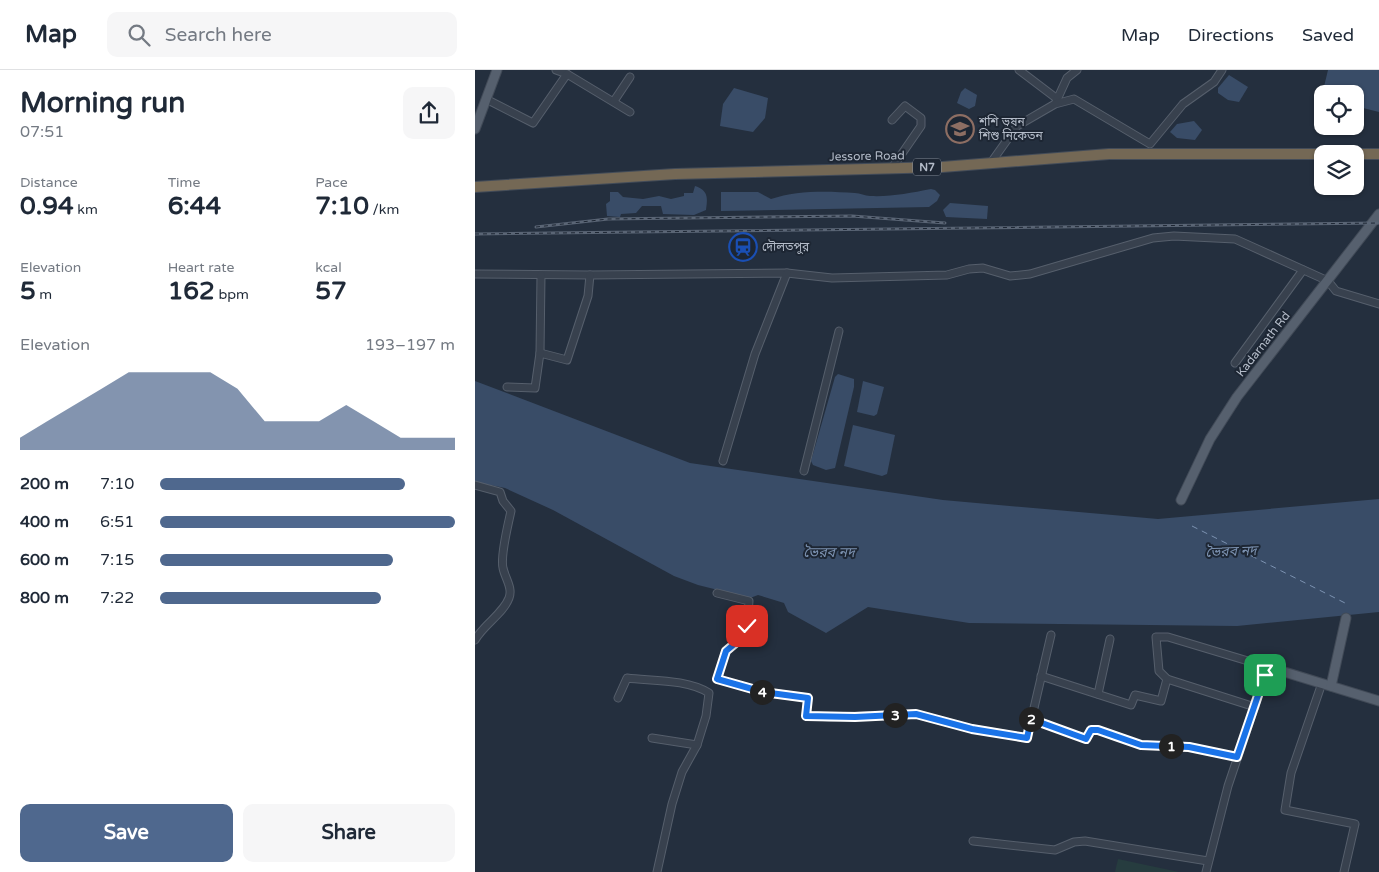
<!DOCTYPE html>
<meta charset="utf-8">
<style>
body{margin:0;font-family:"Varela Round","Noto Sans Bengali",sans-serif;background:#f6f6f7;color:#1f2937;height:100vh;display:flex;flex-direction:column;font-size:19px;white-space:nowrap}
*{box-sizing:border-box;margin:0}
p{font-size:16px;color:#747a83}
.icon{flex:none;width:28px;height:28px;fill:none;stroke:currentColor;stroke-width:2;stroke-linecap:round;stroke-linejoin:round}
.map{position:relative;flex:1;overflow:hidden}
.side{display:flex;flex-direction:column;background:#fff;width:475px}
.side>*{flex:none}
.tools{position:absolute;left:839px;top:15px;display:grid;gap:10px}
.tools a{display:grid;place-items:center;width:50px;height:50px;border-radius:10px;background:#fff;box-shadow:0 1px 4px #0004;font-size:25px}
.pin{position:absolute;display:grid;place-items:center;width:42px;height:42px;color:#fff;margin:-21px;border-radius:10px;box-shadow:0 2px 8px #0006}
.km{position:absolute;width:25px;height:25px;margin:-12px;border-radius:50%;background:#222;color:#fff;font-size:14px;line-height:25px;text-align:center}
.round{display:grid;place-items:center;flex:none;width:52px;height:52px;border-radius:10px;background:#f6f6f7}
.head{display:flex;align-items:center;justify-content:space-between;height:85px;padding:0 20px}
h1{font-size:28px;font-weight:700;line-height:38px}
.metrics{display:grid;grid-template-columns:repeat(3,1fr);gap:8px;height:85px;padding:5px 20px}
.metrics div{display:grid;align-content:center}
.metrics b{font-size:25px;font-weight:700}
.metrics small{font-size:14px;font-weight:400}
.metrics p{font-size:14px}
.chart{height:140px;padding:10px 20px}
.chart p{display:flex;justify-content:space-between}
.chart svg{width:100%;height:90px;margin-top:5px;fill:#4f688e;opacity:.7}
.primary-button{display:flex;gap:10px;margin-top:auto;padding:10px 20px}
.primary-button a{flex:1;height:58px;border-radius:10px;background:#4f688e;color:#fff;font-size:20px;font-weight:700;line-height:58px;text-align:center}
.primary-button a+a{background:#f6f6f7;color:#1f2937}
ul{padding:0 20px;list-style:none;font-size:16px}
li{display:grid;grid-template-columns:80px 60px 1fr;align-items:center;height:38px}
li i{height:12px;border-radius:6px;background:#4f688e}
header{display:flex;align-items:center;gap:30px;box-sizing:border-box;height:70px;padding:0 25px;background:#fff;border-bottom:1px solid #e0e1e3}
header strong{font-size:24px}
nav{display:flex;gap:28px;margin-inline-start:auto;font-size:18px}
.search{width:350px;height:45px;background:#f6f6f7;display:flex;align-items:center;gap:12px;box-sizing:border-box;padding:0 18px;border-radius:10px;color:#747a83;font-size:19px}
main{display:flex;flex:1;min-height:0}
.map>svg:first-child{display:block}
</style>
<header>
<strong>Map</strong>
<div class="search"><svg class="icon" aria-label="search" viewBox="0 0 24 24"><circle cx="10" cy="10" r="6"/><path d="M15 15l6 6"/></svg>Search here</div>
<nav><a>Map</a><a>Directions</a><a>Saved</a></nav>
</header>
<main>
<section class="side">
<div class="head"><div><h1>Morning run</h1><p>07:51</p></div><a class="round"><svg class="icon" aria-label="share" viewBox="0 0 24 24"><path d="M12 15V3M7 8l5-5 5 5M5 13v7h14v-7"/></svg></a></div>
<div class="metrics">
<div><p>Distance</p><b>0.94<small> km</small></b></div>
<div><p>Time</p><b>6:44</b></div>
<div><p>Pace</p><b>7:10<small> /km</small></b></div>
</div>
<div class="metrics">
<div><p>Elevation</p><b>5<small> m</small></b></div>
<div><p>Heart rate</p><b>162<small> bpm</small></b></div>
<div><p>kcal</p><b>57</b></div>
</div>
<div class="chart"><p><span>Elevation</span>193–197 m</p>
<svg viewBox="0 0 160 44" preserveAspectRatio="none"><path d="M0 44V38L10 30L20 22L30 14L40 6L50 6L60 6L70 6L80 14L90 30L100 30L110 30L120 22L130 30L140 38L150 38L160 38V44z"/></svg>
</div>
<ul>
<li><b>200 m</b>7:10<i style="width:83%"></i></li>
<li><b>400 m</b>6:51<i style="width:100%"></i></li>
<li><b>600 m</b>7:15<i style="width:79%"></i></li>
<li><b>800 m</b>7:22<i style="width:75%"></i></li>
</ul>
<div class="primary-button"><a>Save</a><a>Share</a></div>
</section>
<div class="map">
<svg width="904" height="802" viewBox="0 0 904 802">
<rect width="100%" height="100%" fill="#242f3e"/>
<polygon fill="#263c3f" points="643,789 704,802 640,802"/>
<g fill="#394c67">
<polygon points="853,0 904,0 904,42 880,36 880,24 848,24 846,29"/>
<polygon points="754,5 773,17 764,32 753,30 743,23 743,18"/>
<polygon points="259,18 293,28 290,48 278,62 245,56 248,34"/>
<polygon points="490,18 502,25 500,36 494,39 482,33 486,22"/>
<polygon points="719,51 727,60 720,70 702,68 695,62 702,54"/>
<path d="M220,116C233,120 233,128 231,140L219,145L188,144L186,136H167L161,143L146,144L145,147L132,146L131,134L135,131V122H143L148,127L168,129L184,126L196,129L209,126V123H218Z"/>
<path d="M456,119L460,120L465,125L462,131L454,137L246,141V122H283L296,129C322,120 353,121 380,123C385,123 390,126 395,126C416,127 435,123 456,119Z"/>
<polygon points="475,133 513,136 512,149 471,147 468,140"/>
<polygon points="363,304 379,309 379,317 360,398 351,400 338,395 336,391 360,307"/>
<polygon points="0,311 215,393 468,430 683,449 904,429 904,542 762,556 494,553 393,537 351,563 313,542 309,533 283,525 275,528 223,515 199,506 78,440 30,418 0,412"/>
<polygon points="388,311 409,317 402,344 399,346 382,342"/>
<polygon points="378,355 420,365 412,404 407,406 369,396"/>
</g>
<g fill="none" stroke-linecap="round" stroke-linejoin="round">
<polyline stroke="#7c92b1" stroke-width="1" stroke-dasharray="6 5" stroke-linecap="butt" points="717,456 872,534"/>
<defs>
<g id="minor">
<polyline points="81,0 92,4"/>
<polyline points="544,0 581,28"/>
<polyline points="11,29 58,53 92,4 155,42"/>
<polyline points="139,31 155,7"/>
<polyline points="581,32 592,8 602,0"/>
<polyline points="417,50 430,36 446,48 446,56 417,98"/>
<polyline points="515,94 542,56 580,34 599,29 675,74 708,34 739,12 747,0"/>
<polyline points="0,204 115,205 312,203 357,208 472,205 494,199 508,198 535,206 555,204 678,168 699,166 760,169 853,211 861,221 904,234"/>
<polyline points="65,283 92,290 113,226 115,205"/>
<polyline points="760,293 828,200"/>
<polyline points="32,317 60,318 65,283 66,205"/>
<polyline points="248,391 280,284 312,203"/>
<polyline points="329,401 364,261"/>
<path d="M0,415L25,422L28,431L36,441C33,455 25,486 28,498C30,508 38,518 34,528C28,544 9,554 0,570"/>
<polyline points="242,523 274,531 272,556 263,571 251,581 242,609 288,622 333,628 331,645 354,647 441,644 497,659 552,668 576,565"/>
<polyline points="566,606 656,635 660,625 686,631 692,609 780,637"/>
<polyline points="692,609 684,601 681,567 693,567 793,597 753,716 731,802"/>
<polyline points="847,613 816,703 810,740 880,754 869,802"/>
<polyline points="623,624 635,569"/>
<path d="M143,628L152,608C177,611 212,609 234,623L231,646L222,675L207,702L197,734L182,802"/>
<polyline points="556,649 611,669 616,660 623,660 666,675 714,677 762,687"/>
<polyline points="177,668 222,675"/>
<polyline points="498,771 580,780 599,772 610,771 733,791"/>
</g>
<g id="major">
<polyline points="0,59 22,0"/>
<polyline points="706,430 735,369 762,327 904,144"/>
<polyline points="793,597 904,631"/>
<polyline points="856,616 871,548"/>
</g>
<polyline id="highway" points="0,117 200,104 467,97 634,84 904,84"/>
</defs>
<use href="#minor" stroke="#565f6c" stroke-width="9"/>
<use href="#major" stroke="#414a57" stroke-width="11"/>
<use href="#highway" stroke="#434c59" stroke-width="12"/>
<use href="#minor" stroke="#38414e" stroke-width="7"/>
<use href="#major" stroke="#56606e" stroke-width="9"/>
<use href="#highway" stroke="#746855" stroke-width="10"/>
<defs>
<g id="rail">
<polyline points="61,157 133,149 377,146 470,153"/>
<polyline points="0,164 904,153"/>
</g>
</defs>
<use href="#rail" stroke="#5a6575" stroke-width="3"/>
<use href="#rail" stroke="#1d2633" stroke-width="1" stroke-dasharray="4" stroke-linecap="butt"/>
</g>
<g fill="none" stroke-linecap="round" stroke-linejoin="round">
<defs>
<polyline id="route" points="272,556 263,571 251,581 242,609 288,622 333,628 331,646 380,647 441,644 497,659 552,668 556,649 611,669 616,660 623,660 666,675 714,677 762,687 790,605"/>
</defs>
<use href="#route" stroke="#fff" stroke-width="10"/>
<use href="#route" stroke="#1a73e8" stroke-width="6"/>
</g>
<defs>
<symbol id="school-ring" viewBox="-11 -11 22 22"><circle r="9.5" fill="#1d2633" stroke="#8d6e63" stroke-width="1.5"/><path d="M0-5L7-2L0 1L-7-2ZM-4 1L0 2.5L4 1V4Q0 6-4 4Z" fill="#8d6e63"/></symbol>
<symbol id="station-ring" viewBox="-11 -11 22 22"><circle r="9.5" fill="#1d2633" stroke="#1a4fb4" stroke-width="1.5"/><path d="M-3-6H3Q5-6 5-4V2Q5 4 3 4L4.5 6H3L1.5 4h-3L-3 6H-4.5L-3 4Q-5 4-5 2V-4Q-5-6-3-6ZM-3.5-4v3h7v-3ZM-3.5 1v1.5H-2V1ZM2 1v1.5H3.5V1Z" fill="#1a4fb4"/></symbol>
</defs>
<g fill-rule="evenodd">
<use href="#school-ring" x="469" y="43" width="32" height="32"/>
<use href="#station-ring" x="252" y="161" width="32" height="32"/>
</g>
<g text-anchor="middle" stroke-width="4" stroke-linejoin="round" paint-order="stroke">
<rect fill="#1d2633" stroke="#878f9c" stroke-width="1" x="438" y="88.5" width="28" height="17" rx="4"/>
<g font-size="11" font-weight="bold" fill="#b4bcc9">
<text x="452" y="101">N7</text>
</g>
<g font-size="12" fill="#b4bcc9" stroke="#1d2633" text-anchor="start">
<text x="504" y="56">শশি ভূষন<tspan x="504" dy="14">শিশু নিকেতন</tspan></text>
<text x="287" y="181">দৌলতপুর</text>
</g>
<g font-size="12" fill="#b4bcc9" stroke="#1d2633">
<text transform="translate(392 86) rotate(-1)" y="4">Jessore Road</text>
<text transform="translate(788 274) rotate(-52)" y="4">Kadarnath Rd</text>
</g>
<g font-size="14" font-style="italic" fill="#7c92b1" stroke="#1d2633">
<text transform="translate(756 481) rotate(-2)" y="5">ভৈরব নদ</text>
<text x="354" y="487">ভৈরব নদ</text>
</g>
</g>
</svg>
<div class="tools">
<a><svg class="icon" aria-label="locate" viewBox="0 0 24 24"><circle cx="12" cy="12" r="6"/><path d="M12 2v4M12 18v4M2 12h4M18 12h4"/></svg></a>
<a><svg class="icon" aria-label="layers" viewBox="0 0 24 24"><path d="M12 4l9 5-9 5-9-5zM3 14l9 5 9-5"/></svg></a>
</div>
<div class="pin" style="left:790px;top:605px;background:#1e9e55"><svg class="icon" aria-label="arrive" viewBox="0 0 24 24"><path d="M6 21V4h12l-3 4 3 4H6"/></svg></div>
<div class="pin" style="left:272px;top:556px;background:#d93025"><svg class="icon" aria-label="check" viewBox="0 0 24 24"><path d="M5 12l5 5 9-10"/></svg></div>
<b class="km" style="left:696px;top:676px">1</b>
<b class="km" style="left:556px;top:649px">2</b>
<b class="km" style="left:420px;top:645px">3</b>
<b class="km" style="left:287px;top:622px">4</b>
</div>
</main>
